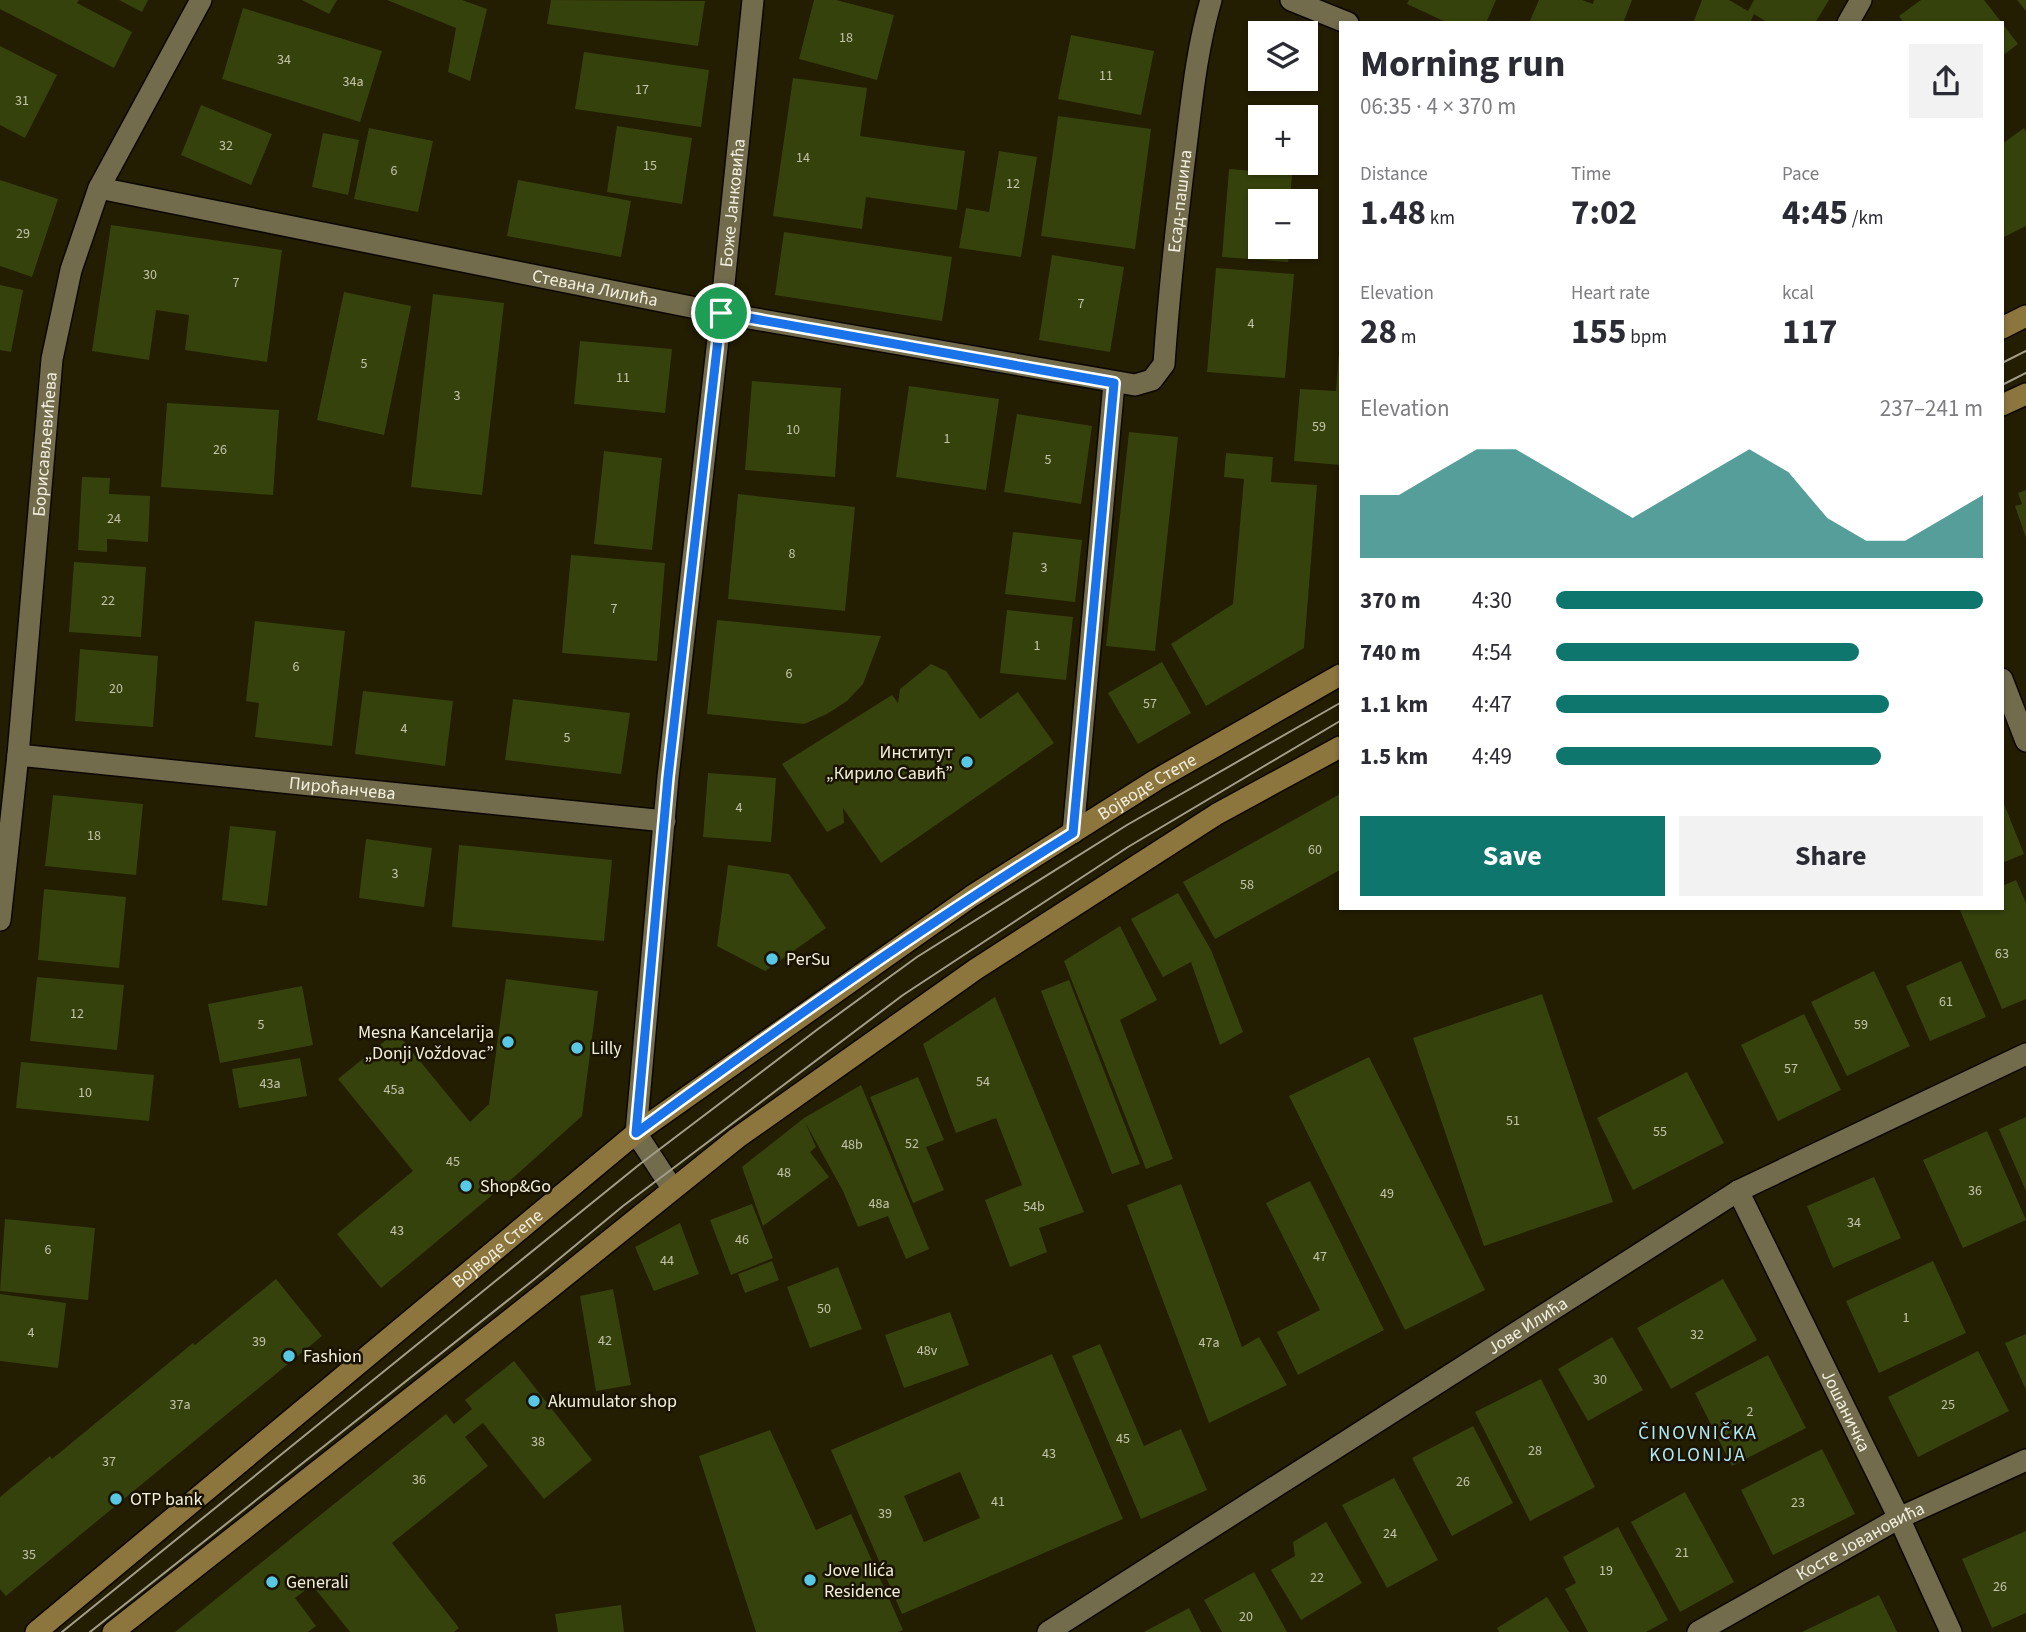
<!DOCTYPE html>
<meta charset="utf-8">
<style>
body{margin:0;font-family:"Source Sans 3",sans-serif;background:#f2f2f3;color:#2b2b33;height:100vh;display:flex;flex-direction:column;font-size:26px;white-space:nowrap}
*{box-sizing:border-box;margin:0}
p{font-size:23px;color:#7c7c81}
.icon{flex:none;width:38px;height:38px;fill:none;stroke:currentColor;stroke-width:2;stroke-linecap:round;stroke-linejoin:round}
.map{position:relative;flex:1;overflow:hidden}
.sheet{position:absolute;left:1339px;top:21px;width:665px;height:889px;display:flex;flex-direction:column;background:#fff;border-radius:0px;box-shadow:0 2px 5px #0004}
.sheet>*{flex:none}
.fabs{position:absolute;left:1248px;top:21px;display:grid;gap:14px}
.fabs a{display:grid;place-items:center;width:70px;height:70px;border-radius:0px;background:#fff;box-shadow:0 2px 5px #0004;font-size:35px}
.pin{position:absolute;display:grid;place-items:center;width:60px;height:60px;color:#fff;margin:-30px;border:4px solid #fff;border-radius:50%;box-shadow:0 2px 7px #0007}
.round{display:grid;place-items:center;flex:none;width:74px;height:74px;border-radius:0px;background:#f2f2f3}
.head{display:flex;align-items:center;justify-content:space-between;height:119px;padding:0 21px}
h1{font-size:38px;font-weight:700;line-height:52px}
.metrics{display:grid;grid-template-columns:repeat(3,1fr);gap:10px;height:119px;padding:7px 21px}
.metrics div{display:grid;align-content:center}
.metrics b{font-size:35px;font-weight:700}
.metrics small{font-size:19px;font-weight:400}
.metrics p{font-size:19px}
.chart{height:196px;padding:14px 21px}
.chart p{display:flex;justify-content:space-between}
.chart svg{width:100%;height:126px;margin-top:7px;fill:#0f766e;opacity:.7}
.cta{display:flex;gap:14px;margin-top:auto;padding:14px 21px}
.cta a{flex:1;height:80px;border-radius:0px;background:#0f766e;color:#fff;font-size:28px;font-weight:700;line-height:80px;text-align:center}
.cta a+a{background:#f2f2f3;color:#2b2b33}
ul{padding:0 21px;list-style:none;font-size:23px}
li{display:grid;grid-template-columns:112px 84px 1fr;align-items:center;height:52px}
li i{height:18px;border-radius:9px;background:#0f766e}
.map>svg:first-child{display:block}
</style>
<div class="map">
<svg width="2026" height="1632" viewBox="0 0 2026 1632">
<rect width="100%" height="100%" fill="#231d01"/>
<g fill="#36420c" fill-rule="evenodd">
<polygon points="0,0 79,0 77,3 132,32 114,68 0,9"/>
<polygon points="119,0 148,0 142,12"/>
<polygon points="302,0 337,0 329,14"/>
<polygon points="387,0 462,0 487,9 470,81 448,72 456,28"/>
<polygon points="551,0 705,1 698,46 547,24"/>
<polygon points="814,0 836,0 894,15 877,80 799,59"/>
<polygon points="1409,0 1496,0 1486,23 1448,23 1407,4"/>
<polygon points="1539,0 1582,0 1593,4 1594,0 1632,0 1623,23 1529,23"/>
<polygon points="1702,0 1729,0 1748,11 1754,0 1829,0 1815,23 1768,23 1754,14 1750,23 1693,23"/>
<polygon points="1921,0 1984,0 2002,23 1904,23 1899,16"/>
<polygon points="2017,0 2026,0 2026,11"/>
<polygon points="243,8 382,51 360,122 222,79"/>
<polygon points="2002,23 2018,44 2002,56"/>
<polygon points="1071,35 1154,51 1141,115 1058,99"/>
<polygon points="0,46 57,75 25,138 0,125"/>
<polygon points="584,52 709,70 701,127 575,109"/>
<polygon points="793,78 867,88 860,136 965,151 957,210 866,197 862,229 773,216"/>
<polygon points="201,105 272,134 251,185 181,155"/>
<polygon points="1058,116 1151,129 1135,249 1041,236"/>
<polygon points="617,126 692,138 682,204 607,192"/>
<polygon points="369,128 433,141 418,212 354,199"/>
<polygon points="2024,128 2026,132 2026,226 2002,238 2002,144"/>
<polygon points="323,133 359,140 348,195 312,187"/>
<polygon points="999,151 1037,157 1021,257 959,248 966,208 989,212"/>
<polygon points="1229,169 1292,174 1290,201 1260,201 1260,247 1290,247 1288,262 1222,257"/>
<polygon points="0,180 58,199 32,277 0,266"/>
<polygon points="518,180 631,201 621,257 507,236"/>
<polygon points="111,225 282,250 267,362 185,350 189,315 156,310 149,360 92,351"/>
<polygon points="784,232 952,257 942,321 775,295"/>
<polygon points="1052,255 1124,267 1110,352 1039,340"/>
<polygon points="1216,268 1294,274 1285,378 1207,372"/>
<polygon points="0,285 23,290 11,352 0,350"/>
<polygon points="344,292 411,306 384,435 317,420"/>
<polygon points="433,294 504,303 482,495 411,487"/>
<polygon points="580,341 672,349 665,413 574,404"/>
<polygon points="1339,353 1340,353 1340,465 1294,461 1300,389 1336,391"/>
<polygon points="752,381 841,388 835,477 745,470"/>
<polygon points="909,386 999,399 986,490 896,477"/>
<polygon points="167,403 279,410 273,495 161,487"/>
<polygon points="1017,414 1092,426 1081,504 1004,492"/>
<polygon points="1129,432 1178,437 1155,651 1106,646"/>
<polygon points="604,451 662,458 652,550 594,544"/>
<polygon points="1226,453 1273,457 1271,482 1317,485 1304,648 1206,706 1171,644 1233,604 1244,479 1224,477"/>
<polygon points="82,477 110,478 109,494 150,496 148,542 107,539 107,552 78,550"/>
<polygon points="2026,490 2026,538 2015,506 2022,504 2018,493"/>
<polygon points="738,494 855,507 845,611 728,599"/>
<polygon points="1013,532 1082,540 1075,602 1005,594"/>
<polygon points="571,555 665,563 657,661 562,653"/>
<polygon points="74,562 146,567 141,637 69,632"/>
<polygon points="1007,610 1073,617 1066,680 1000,673"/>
<polygon points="717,620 881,636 863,684 847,701 827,714 804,724 707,714"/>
<polygon points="255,621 345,631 332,746 255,737 259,703 246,701"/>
<polygon points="80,649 158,656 153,727 75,721"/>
<polygon points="1162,662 1191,713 1138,744 1108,693"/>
<polygon points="931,664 946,671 980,719 1018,692 1054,743 881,863 843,808 844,823 827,832 782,764 892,695 898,703 900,689"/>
<polygon points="363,691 453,701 445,766 355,754"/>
<polygon points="513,699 630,713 621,774 505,760"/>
<polygon points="708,773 776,778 771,842 703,837"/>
<polygon points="1340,794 1340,870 1215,939 1183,882"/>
<polygon points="53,795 143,804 136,875 45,866"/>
<polygon points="2002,799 2024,854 2002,863"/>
<polygon points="230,826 276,831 267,906 222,900"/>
<polygon points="366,839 432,848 424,907 359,898"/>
<polygon points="459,845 612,860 604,941 452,927"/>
<polygon points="728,865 789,874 826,928 765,971 717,946"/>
<polygon points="2016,880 2026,903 2026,999 2002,1009 1959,908 2002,908 2002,886"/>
<polygon points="44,889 126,897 119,968 38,960"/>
<polygon points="1178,893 1211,950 1243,1032 1220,1045 1191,962 1163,977 1131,919"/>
<polygon points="1120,926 1157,1000 1120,1020 1173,1159 1146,1169 1064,961"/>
<polygon points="1961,961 1986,1017 1930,1041 1906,986"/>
<polygon points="1874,971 1910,1046 1847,1076 1811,1002"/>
<polygon points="37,977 124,985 117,1050 30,1041"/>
<polygon points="506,979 598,991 582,1116 514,1177 381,1288 337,1234 413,1171 338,1079 396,1032 470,1122 489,1104"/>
<polygon points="1069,980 1140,1164 1112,1174 1041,991"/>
<polygon points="302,986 313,1045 220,1063 208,1004"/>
<polygon points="1542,994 1613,1202 1484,1246 1413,1038"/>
<polygon points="995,997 1084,1212 1039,1228 1047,1252 1010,1267 985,1200 1022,1185 996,1118 956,1133 923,1044"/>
<polygon points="1804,1014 1841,1090 1778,1121 1741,1045"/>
<polygon points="1369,1057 1485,1290 1405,1330 1289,1096"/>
<polygon points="300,1058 307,1096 239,1108 232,1069"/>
<polygon points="21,1062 154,1075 149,1121 16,1108"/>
<polygon points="1687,1072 1724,1143 1633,1190 1597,1118"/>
<polygon points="918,1077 944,1140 926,1147 944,1190 913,1203 870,1097"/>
<polygon points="861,1085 929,1249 906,1259 888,1216 858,1227 843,1191 805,1122 816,1147 810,1152 829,1177 763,1226 742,1167 804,1118"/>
<polygon points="2026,1117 2026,1191 1999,1129"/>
<polygon points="1987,1131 2026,1220 1963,1248 1923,1160"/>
<polygon points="1874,1177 1901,1238 1833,1268 1807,1206"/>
<polygon points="1310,1181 1384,1330 1298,1375 1277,1332 1320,1310 1266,1203"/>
<polygon points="1181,1184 1242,1347 1259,1337 1287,1385 1209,1423 1127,1205"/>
<polygon points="752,1204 773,1258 731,1275 710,1220"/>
<polygon points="5,1219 95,1228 88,1300 0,1291"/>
<polygon points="680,1223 699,1274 654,1291 635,1247"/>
<polygon points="772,1261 779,1280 745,1293 738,1274"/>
<polygon points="1933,1261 1966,1333 1879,1373 1846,1301"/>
<polygon points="838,1267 862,1329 810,1348 787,1287"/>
<polygon points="276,1279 322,1336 6,1596 0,1589 0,1497 50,1456 52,1459 193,1343 195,1345"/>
<polygon points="1723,1279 1757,1340 1671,1389 1637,1328"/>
<polygon points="613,1289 631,1385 596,1391 580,1296"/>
<polygon points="0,1294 66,1303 58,1368 0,1361"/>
<polygon points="950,1312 969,1365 904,1388 885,1335"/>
<polygon points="2026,1334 2026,1390 2005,1343"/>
<polygon points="1612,1337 1643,1390 1588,1421 1558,1369"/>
<polygon points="1100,1344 1144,1446 1181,1429 1207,1490 1141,1519 1072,1356"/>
<polygon points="1978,1351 2009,1411 1918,1457 1888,1397"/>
<path d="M1052,1354L1123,1519L902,1614L831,1450ZM960,1472L980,1518L924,1542L904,1496Z"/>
<polygon points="1768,1355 1806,1428 1732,1466 1695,1393"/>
<polygon points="514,1361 592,1460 544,1499 483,1423 465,1437 488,1466 392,1543 459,1628 454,1632 350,1632 312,1585 295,1598 316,1626 308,1632 175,1632 446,1414 454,1424 472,1409 465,1400"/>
<polygon points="1541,1379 1595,1487 1530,1521 1475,1412"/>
<polygon points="1473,1426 1513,1503 1452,1536 1412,1458"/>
<polygon points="770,1430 816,1530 851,1514 903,1630 898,1632 756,1632 699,1456"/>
<polygon points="1822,1449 1855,1514 1773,1555 1741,1490"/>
<polygon points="1394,1478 1438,1560 1387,1588 1342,1505"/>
<polygon points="1685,1492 1734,1582 1680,1612 1631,1522"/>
<polygon points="1326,1522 1362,1583 1301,1620 1271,1570 1295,1556 1293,1542"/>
<polygon points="1618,1527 1668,1620 1646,1632 1588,1632 1565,1589 1576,1583 1563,1557"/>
<polygon points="2026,1531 2026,1613 1992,1628 1962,1559"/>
<polygon points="1254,1572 1287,1632 1222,1632 1204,1600"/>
<polygon points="1879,1595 1897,1632 1802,1632"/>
<polygon points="1547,1597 1569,1632 1499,1632 1497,1628"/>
<polygon points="621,1605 624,1632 558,1632 555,1614"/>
<polygon points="1189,1608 1201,1632 1144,1632"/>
</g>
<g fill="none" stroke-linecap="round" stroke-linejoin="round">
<defs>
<polyline id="pedestrian" points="1073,833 1114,383"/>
<g id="minor">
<polyline points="1291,0 1348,23"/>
<polyline points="1848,23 1861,0"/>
<path id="s1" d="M99,188L721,313L1135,385L1152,380L1164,364C1169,292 1177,219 1186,147C1192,98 1197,48 1211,0"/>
<polyline points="2002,679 2026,741"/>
<path id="s2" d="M18,755L665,821"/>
<path id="s3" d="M0,920L18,755L52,359L71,270L99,188L201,0"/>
<path id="s4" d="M672,1188L636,1133L668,777L721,313L753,0"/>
<path id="s5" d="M1738,1191L1899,1518L1951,1632"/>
<path id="s6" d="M1048,1632L1738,1191L2026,1054"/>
<path id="s7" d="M1698,1632L1899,1518L2026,1460"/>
</g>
<g id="secondary">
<polyline points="2002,328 2026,316"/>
<polyline points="2002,405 2026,394"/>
<path id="s8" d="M36,1632L636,1133L972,896L1156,780L1340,675"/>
<polyline points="113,1632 544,1293 737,1138 976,969 1217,814 1340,747"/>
</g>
</defs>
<use href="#pedestrian" stroke="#0c0700" stroke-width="24"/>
<use href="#minor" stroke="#0c0700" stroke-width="24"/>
<use href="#secondary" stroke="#0c0700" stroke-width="24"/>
<use href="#pedestrian" stroke="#726c4d" stroke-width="21"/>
<use href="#minor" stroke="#726c4d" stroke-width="21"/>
<use href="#secondary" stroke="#8d753e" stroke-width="21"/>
<g stroke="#a29e89" stroke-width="2">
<polyline points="2002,363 2026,351"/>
<polyline points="2002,385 2026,373"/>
<polyline points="62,1632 640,1164 818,1029 917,957 1127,825 1340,703"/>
<polyline points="90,1632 536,1278 623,1206 903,995 1128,847 1340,721"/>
</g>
</g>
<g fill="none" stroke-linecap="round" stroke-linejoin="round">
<defs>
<path id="route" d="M721,313L1114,383L1073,833C923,926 778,1028 636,1133L668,777Z"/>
</defs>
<use href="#route" stroke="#fff" stroke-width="14"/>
<use href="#route" stroke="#1a73e8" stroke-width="9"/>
</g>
<g fill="#59c8e4" stroke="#191300" stroke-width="2.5">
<circle cx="967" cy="762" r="7"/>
<circle cx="772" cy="959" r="7"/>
<circle cx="508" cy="1042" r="7"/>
<circle cx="577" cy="1048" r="7"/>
<circle cx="466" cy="1186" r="7"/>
<circle cx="289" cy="1356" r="7"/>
<circle cx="534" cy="1401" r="7"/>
<circle cx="116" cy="1499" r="7"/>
<circle cx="810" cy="1580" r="7"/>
<circle cx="272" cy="1582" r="7"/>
</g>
<g text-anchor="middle" stroke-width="5" stroke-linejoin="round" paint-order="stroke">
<g font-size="14" fill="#c3c4aa">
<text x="846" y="42">18</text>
<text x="284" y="64">34</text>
<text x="1106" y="80">11</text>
<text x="353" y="86">34a</text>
<text x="642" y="94">17</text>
<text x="22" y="105">31</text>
<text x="226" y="150">32</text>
<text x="803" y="162">14</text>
<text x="650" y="170">15</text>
<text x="394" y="175">6</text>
<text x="1013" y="188">12</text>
<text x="23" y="238">29</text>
<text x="150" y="279">30</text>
<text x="236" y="287">7</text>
<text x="1081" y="308">7</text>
<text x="1251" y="328">4</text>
<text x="364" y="368">5</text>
<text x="623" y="382">11</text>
<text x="457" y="400">3</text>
<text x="1319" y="431">59</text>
<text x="793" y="434">10</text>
<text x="947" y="443">1</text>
<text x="220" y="454">26</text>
<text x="1048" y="464">5</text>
<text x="114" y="523">24</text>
<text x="792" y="558">8</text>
<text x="1044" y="572">3</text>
<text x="108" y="605">22</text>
<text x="614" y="613">7</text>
<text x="1037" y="650">1</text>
<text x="296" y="671">6</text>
<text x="789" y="678">6</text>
<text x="116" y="693">20</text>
<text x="1150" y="708">57</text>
<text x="404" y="733">4</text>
<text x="567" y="742">5</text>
<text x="739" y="812">4</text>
<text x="94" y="840">18</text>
<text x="1315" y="854">60</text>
<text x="395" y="878">3</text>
<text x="1247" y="889">58</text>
<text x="2002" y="958">63</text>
<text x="1946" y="1006">61</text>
<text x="77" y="1018">12</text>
<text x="261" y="1029">5</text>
<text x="1861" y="1029">59</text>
<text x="1791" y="1073">57</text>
<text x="983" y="1086">54</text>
<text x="270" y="1088">43a</text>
<text x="394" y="1094">45a</text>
<text x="85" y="1097">10</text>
<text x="1513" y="1125">51</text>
<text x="1660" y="1136">55</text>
<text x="912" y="1148">52</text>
<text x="852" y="1149">48b</text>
<text x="453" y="1166">45</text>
<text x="784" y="1177">48</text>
<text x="1975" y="1195">36</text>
<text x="1387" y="1198">49</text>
<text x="879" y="1208">48a</text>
<text x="1034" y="1211">54b</text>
<text x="1854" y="1227">34</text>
<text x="397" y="1235">43</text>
<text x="742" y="1244">46</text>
<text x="48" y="1254">6</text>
<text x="1320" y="1261">47</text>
<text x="667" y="1265">44</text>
<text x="824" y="1313">50</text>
<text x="1906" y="1322">1</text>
<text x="31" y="1337">4</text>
<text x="1697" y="1339">32</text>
<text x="605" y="1345">42</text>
<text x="259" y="1346">39</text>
<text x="1209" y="1347">47a</text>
<text x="927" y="1355">48v</text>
<text x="1600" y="1384">30</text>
<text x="180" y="1409">37a</text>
<text x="1948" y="1409">25</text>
<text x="1750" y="1416">2</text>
<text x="1123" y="1443">45</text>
<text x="538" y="1446">38</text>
<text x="1535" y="1455">28</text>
<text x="1049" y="1458">43</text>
<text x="109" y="1466">37</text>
<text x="419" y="1484">36</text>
<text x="1463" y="1486">26</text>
<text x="998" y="1506">41</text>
<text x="1798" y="1507">23</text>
<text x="885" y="1518">39</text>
<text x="1390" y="1538">24</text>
<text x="1682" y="1557">21</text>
<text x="29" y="1559">35</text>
<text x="1606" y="1575">19</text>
<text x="1317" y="1582">22</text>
<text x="2000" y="1591">26</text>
<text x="1246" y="1621">20</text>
</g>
<g font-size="18" fill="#f2efde" stroke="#191300">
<text dy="6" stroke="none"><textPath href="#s1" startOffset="1256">Есад-пашина</textPath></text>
<text dy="6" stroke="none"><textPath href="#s4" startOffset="1001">Боже Јанковића</textPath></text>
<text dy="6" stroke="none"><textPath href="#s1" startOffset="506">Стевана Лилића</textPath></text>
<text dy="6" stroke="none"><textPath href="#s3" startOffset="478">Борисављевићева</textPath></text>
<text dy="6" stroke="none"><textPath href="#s8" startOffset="1398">Војводе Степе</textPath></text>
<text dy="6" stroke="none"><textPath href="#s2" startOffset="326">Пироћанчева</textPath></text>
<text dy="6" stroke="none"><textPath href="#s8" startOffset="600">Војводе Степе</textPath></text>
<text dy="6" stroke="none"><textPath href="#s6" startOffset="569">Јове Илића</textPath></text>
<text dy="6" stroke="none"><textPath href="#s5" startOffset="245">Јошаничка</textPath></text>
<text dy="6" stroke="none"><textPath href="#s7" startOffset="186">Косте Јовановића</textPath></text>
</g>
<g font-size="18" fill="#f2efde" stroke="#191300" text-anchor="start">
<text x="953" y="758" text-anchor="end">Институт<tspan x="953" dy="21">„Кирило Савић”</tspan></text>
<text x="786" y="965">PerSu</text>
<text x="494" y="1038" text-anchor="end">Mesna Kancelarija<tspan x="494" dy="21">„Donji Voždovac”</tspan></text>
<text x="591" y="1054">Lilly</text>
<text x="480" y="1192">Shop&amp;Go</text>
<text x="303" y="1362">Fashion</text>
<text x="548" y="1407">Akumulator shop</text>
<text x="130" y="1505">OTP bank</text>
<text x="824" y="1576">Jove Ilića<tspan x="824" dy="21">Residence</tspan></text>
<text x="286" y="1588">Generali</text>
</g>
<g font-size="19" letter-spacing="2" fill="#b2e9f9" stroke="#191300">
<text x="1698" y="1439">ČINOVNIČKA<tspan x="1698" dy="22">KOLONIJA</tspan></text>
</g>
</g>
</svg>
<div class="fabs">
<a><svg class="icon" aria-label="layers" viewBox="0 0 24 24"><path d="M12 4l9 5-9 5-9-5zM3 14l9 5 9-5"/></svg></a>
<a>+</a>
<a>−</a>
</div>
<div class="pin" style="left:721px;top:313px;background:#1e9e55"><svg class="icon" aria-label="arrive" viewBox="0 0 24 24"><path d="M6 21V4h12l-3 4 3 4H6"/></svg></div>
<section class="sheet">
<div class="head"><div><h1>Morning run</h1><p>06:35 · 4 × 370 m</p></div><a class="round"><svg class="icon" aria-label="share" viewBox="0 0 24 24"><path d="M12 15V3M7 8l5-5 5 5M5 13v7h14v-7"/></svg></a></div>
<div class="metrics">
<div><p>Distance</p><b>1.48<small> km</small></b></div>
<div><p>Time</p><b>7:02</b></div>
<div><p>Pace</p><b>4:45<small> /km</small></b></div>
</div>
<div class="metrics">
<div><p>Elevation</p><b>28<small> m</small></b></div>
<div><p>Heart rate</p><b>155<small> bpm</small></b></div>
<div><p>kcal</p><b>117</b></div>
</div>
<div class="chart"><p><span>Elevation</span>237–241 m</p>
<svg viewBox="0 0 160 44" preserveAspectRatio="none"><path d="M0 44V22L10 22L20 14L30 6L40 6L50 14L60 22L70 30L80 22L90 14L100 6L110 14L120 30L130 38L140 38L150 30L160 22V44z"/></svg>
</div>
<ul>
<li><b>370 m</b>4:30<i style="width:100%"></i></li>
<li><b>740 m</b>4:54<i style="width:71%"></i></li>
<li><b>1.1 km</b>4:47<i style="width:78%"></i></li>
<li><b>1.5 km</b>4:49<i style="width:76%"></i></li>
</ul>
<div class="cta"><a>Save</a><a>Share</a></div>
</section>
</div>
